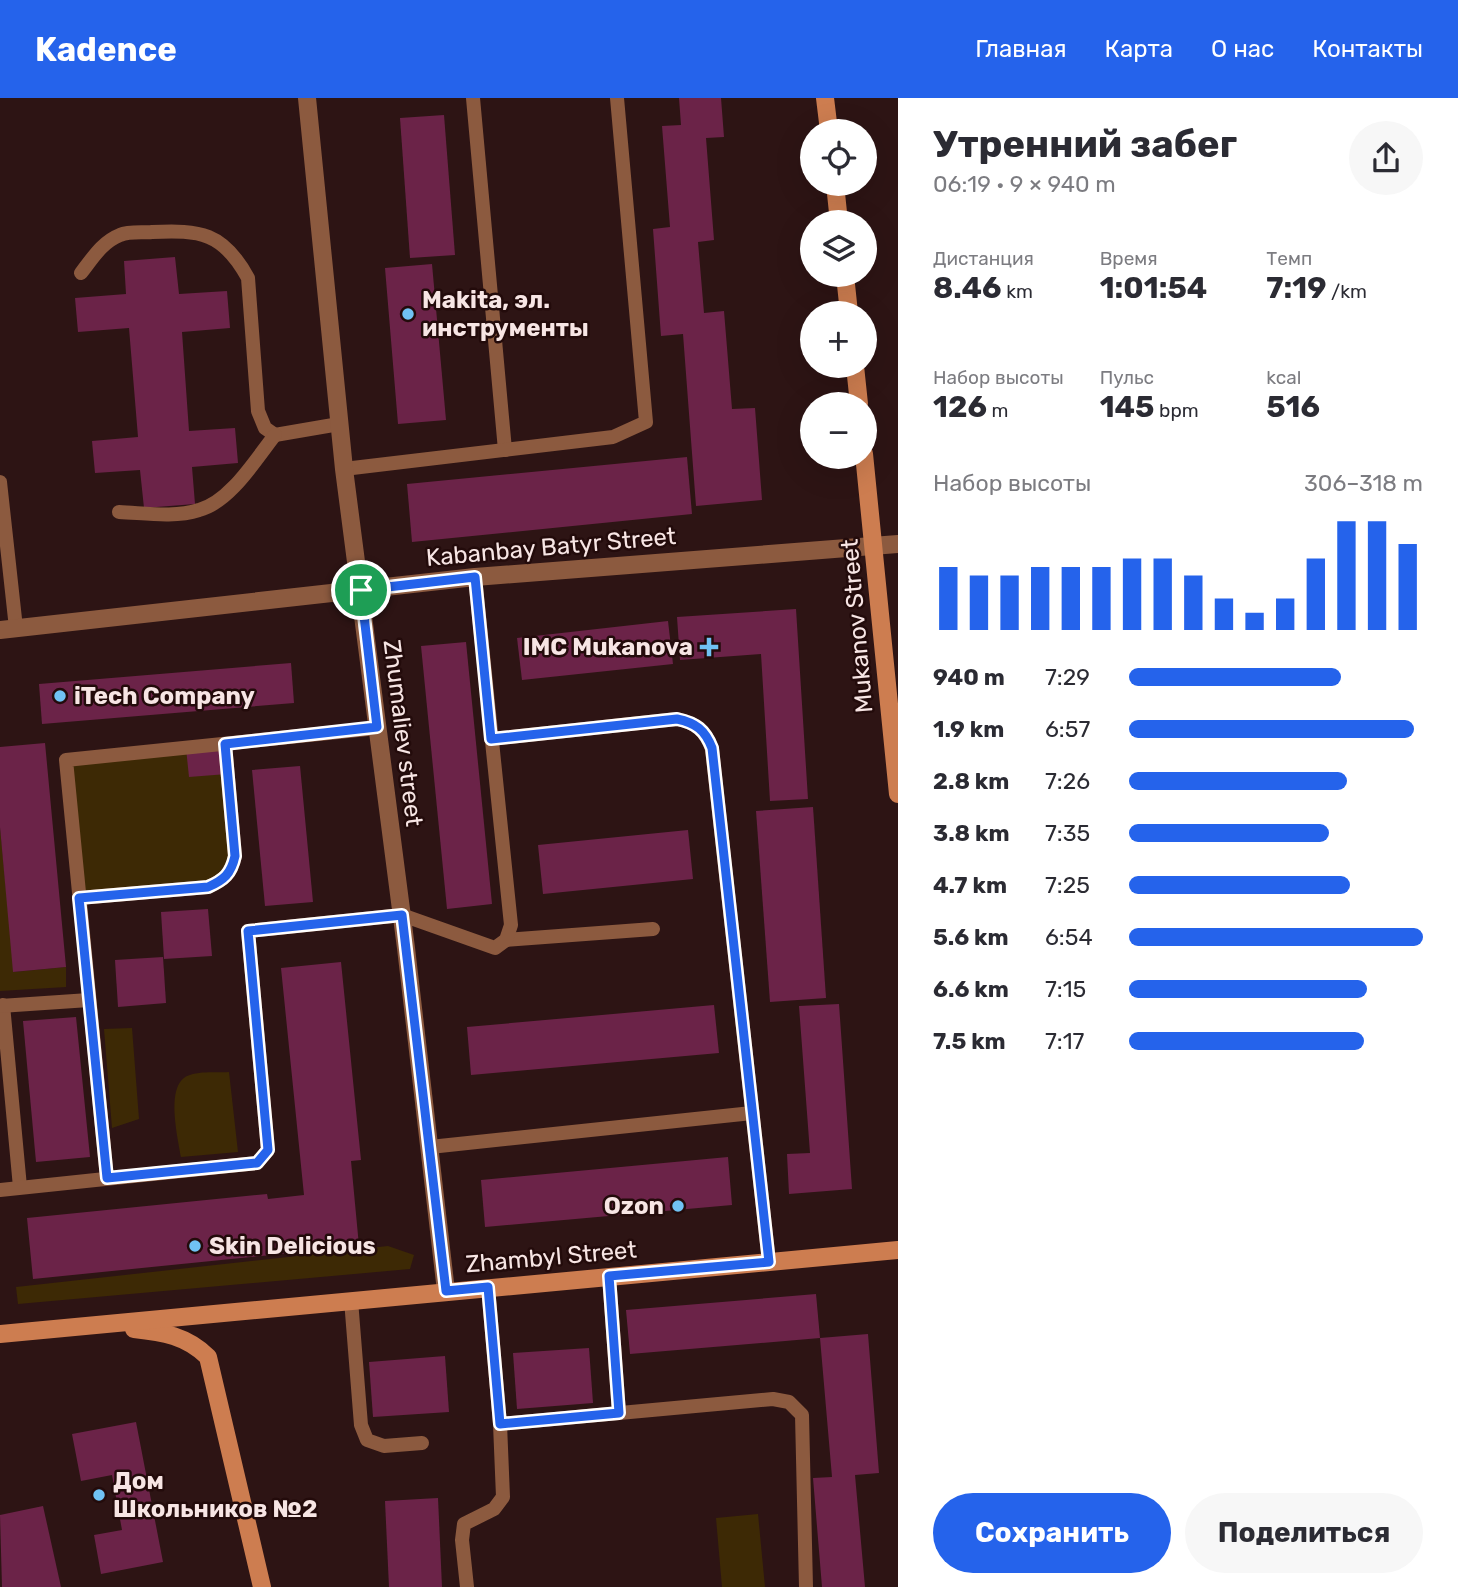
<!DOCTYPE html>
<html lang="ru">
<meta charset="utf-8">
<style>
body{margin:0;font-family:Rubik,sans-serif;background:#f7f7f7;color:#2b2b33;height:100vh;display:flex;flex-direction:column;font-size:26px;white-space:nowrap}
*{box-sizing:border-box;margin:0}
p{font-size:23px;color:#7c7c81}
.icon{flex:none;width:38px;height:38px;fill:none;stroke:currentColor;stroke-width:2;stroke-linecap:round;stroke-linejoin:round}
.map{position:relative;flex:1;overflow:hidden}
.sheet{display:flex;flex-direction:column;background:#fff;width:560px}
.sheet>*{flex:none}
.tools{position:absolute;left:800px;top:21px;display:grid;gap:14px}
.tools a{display:grid;place-items:center;width:77px;height:77px;border-radius:50%;background:#fff;box-shadow:0 7px 28px #0002;font-size:35px}
.pin{position:absolute;display:grid;place-items:center;width:60px;height:60px;color:#fff;margin:-30px;border:4px solid #fff;border-radius:50%;box-shadow:0 2px 7px #0007}
.round{display:grid;place-items:center;flex:none;width:74px;height:74px;border-radius:37px;background:#f7f7f7}
.summary{display:flex;align-items:center;justify-content:space-between;height:119px;padding:0 35px}
h1{font-size:38px;font-weight:700;line-height:52px}
.metrics{display:grid;grid-template-columns:repeat(3,1fr);gap:10px;height:119px;padding:7px 35px}
.metrics div{display:grid;align-content:center}
.metrics b{font-size:30px;font-weight:700}
.metrics small{font-size:19px;font-weight:400}
.metrics p{font-size:19px}
.chart{height:196px;padding:14px 35px}
.chart p{display:flex;justify-content:space-between}
.chart svg{width:100%;height:126px;margin-top:7px;stroke:#2563eb;stroke-width:6}
.primary-button{display:flex;gap:14px;margin-top:auto;padding:14px 35px}
.primary-button a{flex:1;height:80px;border-radius:42px;background:#2563eb;color:#fff;font-size:28px;font-weight:700;line-height:80px;text-align:center}
.primary-button a+a{background:#f7f7f7;color:#2b2b33}
ul{padding:0 35px;list-style:none;font-size:23px}
li{display:grid;grid-template-columns:112px 84px 1fr;align-items:center;height:52px}
li i{height:18px;border-radius:9px;background:#2563eb}
header{display:flex;align-items:center;gap:42px;box-sizing:border-box;height:98px;padding:0 35px;background:#2563eb;color:#fff}
header strong{font-size:33px}
nav{display:flex;gap:38px;margin-inline-start:auto;font-size:24px}
main{display:flex;flex:1;min-height:0}
.map>svg:first-child{display:block}
</style>
<header>
<strong>Kadence</strong>
<nav><a>Главная</a><a>Карта</a><a>О нас</a><a>Контакты</a></nav>
</header>
<main>
<div class="map">
<svg width="898" height="1489" viewBox="0 0 898 1489">
<rect width="100%" height="100%" fill="#2d1414"/>
<g fill="#3d2905">
<polygon points="225,646 235,758 224,782 79,800 66,662"/>
<polygon points="0,729 14,874 66,869 66,889 0,893"/>
<polygon points="132,930 139,1021 112,1030 104,931"/>
<path d="M229,974L238,1054L181,1059C178,1039 164,984 190,977C201,973 217,975 229,974Z"/>
<polygon points="388,1148 414,1157 410,1171 18,1206 16,1189"/>
<polygon points="758,1416 765,1489 722,1489 716,1420"/>
</g>
<g fill="#6b2348">
<polygon points="679,0 721,0 724,39 706,40 714,142 698,144 704,215 724,213 732,311 755,310 762,402 696,408 683,236 661,238 653,131 670,129 662,28 681,27"/>
<polygon points="444,17 455,157 410,160 400,20"/>
<polygon points="175,159 179,196 227,193 230,230 182,234 189,333 235,330 238,365 192,369 195,406 144,410 140,372 95,375 92,343 138,339 129,230 78,234 75,200 126,196 124,163"/>
<polygon points="432,166 446,322 398,326 385,170"/>
<polygon points="687,359 692,416 412,444 407,386"/>
<polygon points="796,511 808,701 770,703 761,556 680,562 677,519"/>
<polygon points="668,523 673,566 522,582 517,540"/>
<polygon points="466,544 492,806 447,811 421,548"/>
<polygon points="291,565 294,605 42,626 39,586"/>
<polygon points="45,645 66,869 13,874 0,729 0,649"/>
<polygon points="225,646 227,676 189,679 186,650"/>
<polygon points="300,668 313,804 265,808 252,672"/>
<polygon points="813,709 826,900 770,904 756,713"/>
<polygon points="688,732 693,781 543,796 538,747"/>
<polygon points="208,811 212,858 164,861 161,814"/>
<polygon points="163,859 166,905 118,909 115,862"/>
<polygon points="341,864 361,1062 351,1063 359,1148 33,1181 27,1120 267,1096 268,1101 304,1097 281,870"/>
<polygon points="839,906 852,1091 789,1096 787,1056 810,1055 799,908"/>
<polygon points="714,907 719,955 471,977 467,929"/>
<polygon points="76,919 90,1059 36,1064 23,923"/>
<polygon points="728,1059 732,1107 485,1129 481,1082"/>
<polygon points="816,1196 820,1240 630,1256 626,1212"/>
<polygon points="868,1236 879,1375 855,1377 865,1489 822,1489 813,1380 832,1379 820,1240"/>
<polygon points="589,1250 593,1305 517,1311 513,1255"/>
<polygon points="445,1258 449,1314 373,1319 369,1264"/>
<polygon points="136,1324 163,1464 101,1476 94,1437 122,1432 112,1377 81,1383 72,1336"/>
<polygon points="438,1400 442,1489 389,1489 385,1403"/>
<polygon points="43,1408 61,1489 2,1489 0,1417"/>
</g>
<g fill="none" stroke-linecap="round" stroke-linejoin="round">
<g stroke="#8c5a3f" stroke-width="14">
<polyline points="473,0 505,352"/>
<path d="M81,175C92,161 102,144 120,137C129,133 142,135 152,134C200,132 223,134 248,180L258,313L265,330L275,337L339,326"/>
<polyline points="344,371 613,339 646,324 617,0"/>
<polyline points="0,384 16,530"/>
<path d="M119,414C145,415 174,420 199,412C230,404 256,361 275,337"/>
<path d="M491,641L677,621C696,625 705,632 712,651L769,1164"/>
<path d="M79,800L208,789C224,782 231,776 235,758L225,646"/>
<polyline points="506,842 653,831"/>
<polyline points="3,907 20,1089"/>
<polyline points="0,908 89,902"/>
<polyline points="430,1049 752,1015"/>
<polyline points="107,1080 66,662 377,630"/>
<polyline points="0,1092 257,1065 268,1052 248,833 402,817 495,850 506,842 511,827 475,479"/>
<polyline points="609,1178 619,1315"/>
<polyline points="351,1202 361,1327 367,1342 384,1348 422,1345"/>
<polyline points="500,1326 773,1301 789,1304 802,1317 806,1489"/>
<polyline points="467,1489 462,1442 464,1426 494,1411 503,1399 500,1326 488,1189"/>
</g>
<g stroke="#8c5a3f" stroke-width="18">
<polyline points="307,0 344,371 406,850 446,1193"/>
<polyline points="0,532 475,479 898,446"/>
</g>
<g stroke="#cd7d50" stroke-width="18">
<polyline points="825,0 829,33"/>
<polyline points="835,86 839,124"/>
<polyline points="845,177 849,215"/>
<polyline points="855,268 859,306"/>
<polyline points="864,356 898,696"/>
<path d="M134,1231C163,1234 187,1238 208,1259L262,1489"/>
<polyline points="0,1236 898,1152"/>
</g>
</g>
<g fill="none" stroke-linecap="round" stroke-linejoin="round">
<defs>
<path id="route" d="M475,479L491,641L677,621C696,625 705,632 712,650L769,1164L609,1178L619,1315L500,1326L488,1189L446,1193L402,817L248,833L268,1052L257,1065L107,1080L79,800L208,789C224,782 231,776 235,758L225,646L377,629L361,492Z"/>
</defs>
<use href="#route" stroke="#fff" stroke-width="14"/>
<use href="#route" stroke="#2563eb" stroke-width="9"/>
</g>
<g fill="#70c2f4" stroke="#230b0b" stroke-width="2.5">
<circle cx="408" cy="216" r="7"/>
<path d="M705.5 538.5h7v7h7v7h-7v7h-7v-7h-7v-7h7z"/>
<circle cx="60" cy="598" r="7"/>
<circle cx="678" cy="1108" r="7"/>
<circle cx="195" cy="1148" r="7"/>
<circle cx="99" cy="1397" r="7"/>
</g>
<g text-anchor="middle" stroke-width="5" stroke-linejoin="round" paint-order="stroke">
<g font-size="24" font-weight="bold" fill="#f7e5e4" stroke="#230b0b" text-anchor="start">
<text x="422" y="210">Makita, эл.<tspan x="422" dy="28">инструменты</tspan></text>
<text x="693" y="557" text-anchor="end">IMC Mukanova</text>
<text x="74" y="606">iTech Company</text>
<text x="664" y="1116" text-anchor="end">Ozon</text>
<text x="209" y="1156">Skin Delicious</text>
<text x="113" y="1391">Дом<tspan x="113" dy="28">Школьников №2</tspan></text>
</g>
<g font-size="24" fill="#f7e5e4" stroke="#230b0b">
<text transform="translate(551 449) rotate(-5)" y="8">Kabanbay Batyr Street</text>
<text transform="translate(857 528) rotate(-95)" y="8">Mukanov Street</text>
<text transform="translate(403 635) rotate(83)" y="8">Zhumaliev street</text>
<text transform="translate(551 1159) rotate(-5)" y="8">Zhambyl Street</text>
</g>
</g>
</svg>
<div class="tools">
<a><svg class="icon" aria-label="locate" viewBox="0 0 24 24"><circle cx="12" cy="12" r="6"/><path d="M12 2v4M12 18v4M2 12h4M18 12h4"/></svg></a>
<a><svg class="icon" aria-label="layers" viewBox="0 0 24 24"><path d="M12 4l9 5-9 5-9-5zM3 14l9 5 9-5"/></svg></a>
<a>+</a>
<a>−</a>
</div>
<div class="pin" style="left:361px;top:492px;background:#1e9e55"><svg class="icon" aria-label="arrive" viewBox="0 0 24 24"><path d="M6 21V4h12l-3 4 3 4H6"/></svg></div>
</div>
<section class="sheet">
<div class="summary"><div><h1>Утренний забег</h1><p>06:19 · 9 × 940 m</p></div><a class="round"><svg class="icon" aria-label="share" viewBox="0 0 24 24"><path d="M12 15V3M7 8l5-5 5 5M5 13v7h14v-7"/></svg></a></div>
<div class="metrics">
<div><p>Дистанция</p><b>8.46<small> km</small></b></div>
<div><p>Время</p><b>1:01:54</b></div>
<div><p>Темп</p><b>7:19<small> /km</small></b></div>
</div>
<div class="metrics">
<div><p>Набор высоты</p><b>126<small> m</small></b></div>
<div><p>Пульс</p><b>145<small> bpm</small></b></div>
<div><p>kcal</p><b>516</b></div>
</div>
<div class="chart"><p><span>Набор высоты</span>306–318 m</p>
<svg viewBox="0 0 160 44" preserveAspectRatio="none"><path d="M5 44V22M15 44V25M25 44V25M35 44V22M45 44V22M55 44V22M65 44V19M75 44V19M85 44V25M95 44V33M105 44V38M115 44V33M125 44V19M135 44V6M145 44V6M155 44V14"/></svg>
</div>
<ul>
<li><b>940 m</b>7:29<i style="width:72%"></i></li>
<li><b>1.9 km</b>6:57<i style="width:97%"></i></li>
<li><b>2.8 km</b>7:26<i style="width:74%"></i></li>
<li><b>3.8 km</b>7:35<i style="width:68%"></i></li>
<li><b>4.7 km</b>7:25<i style="width:75%"></i></li>
<li><b>5.6 km</b>6:54<i style="width:100%"></i></li>
<li><b>6.6 km</b>7:15<i style="width:81%"></i></li>
<li><b>7.5 km</b>7:17<i style="width:80%"></i></li>
</ul>
<div class="primary-button"><a>Сохранить</a><a>Поделиться</a></div>
</section>
</main>
